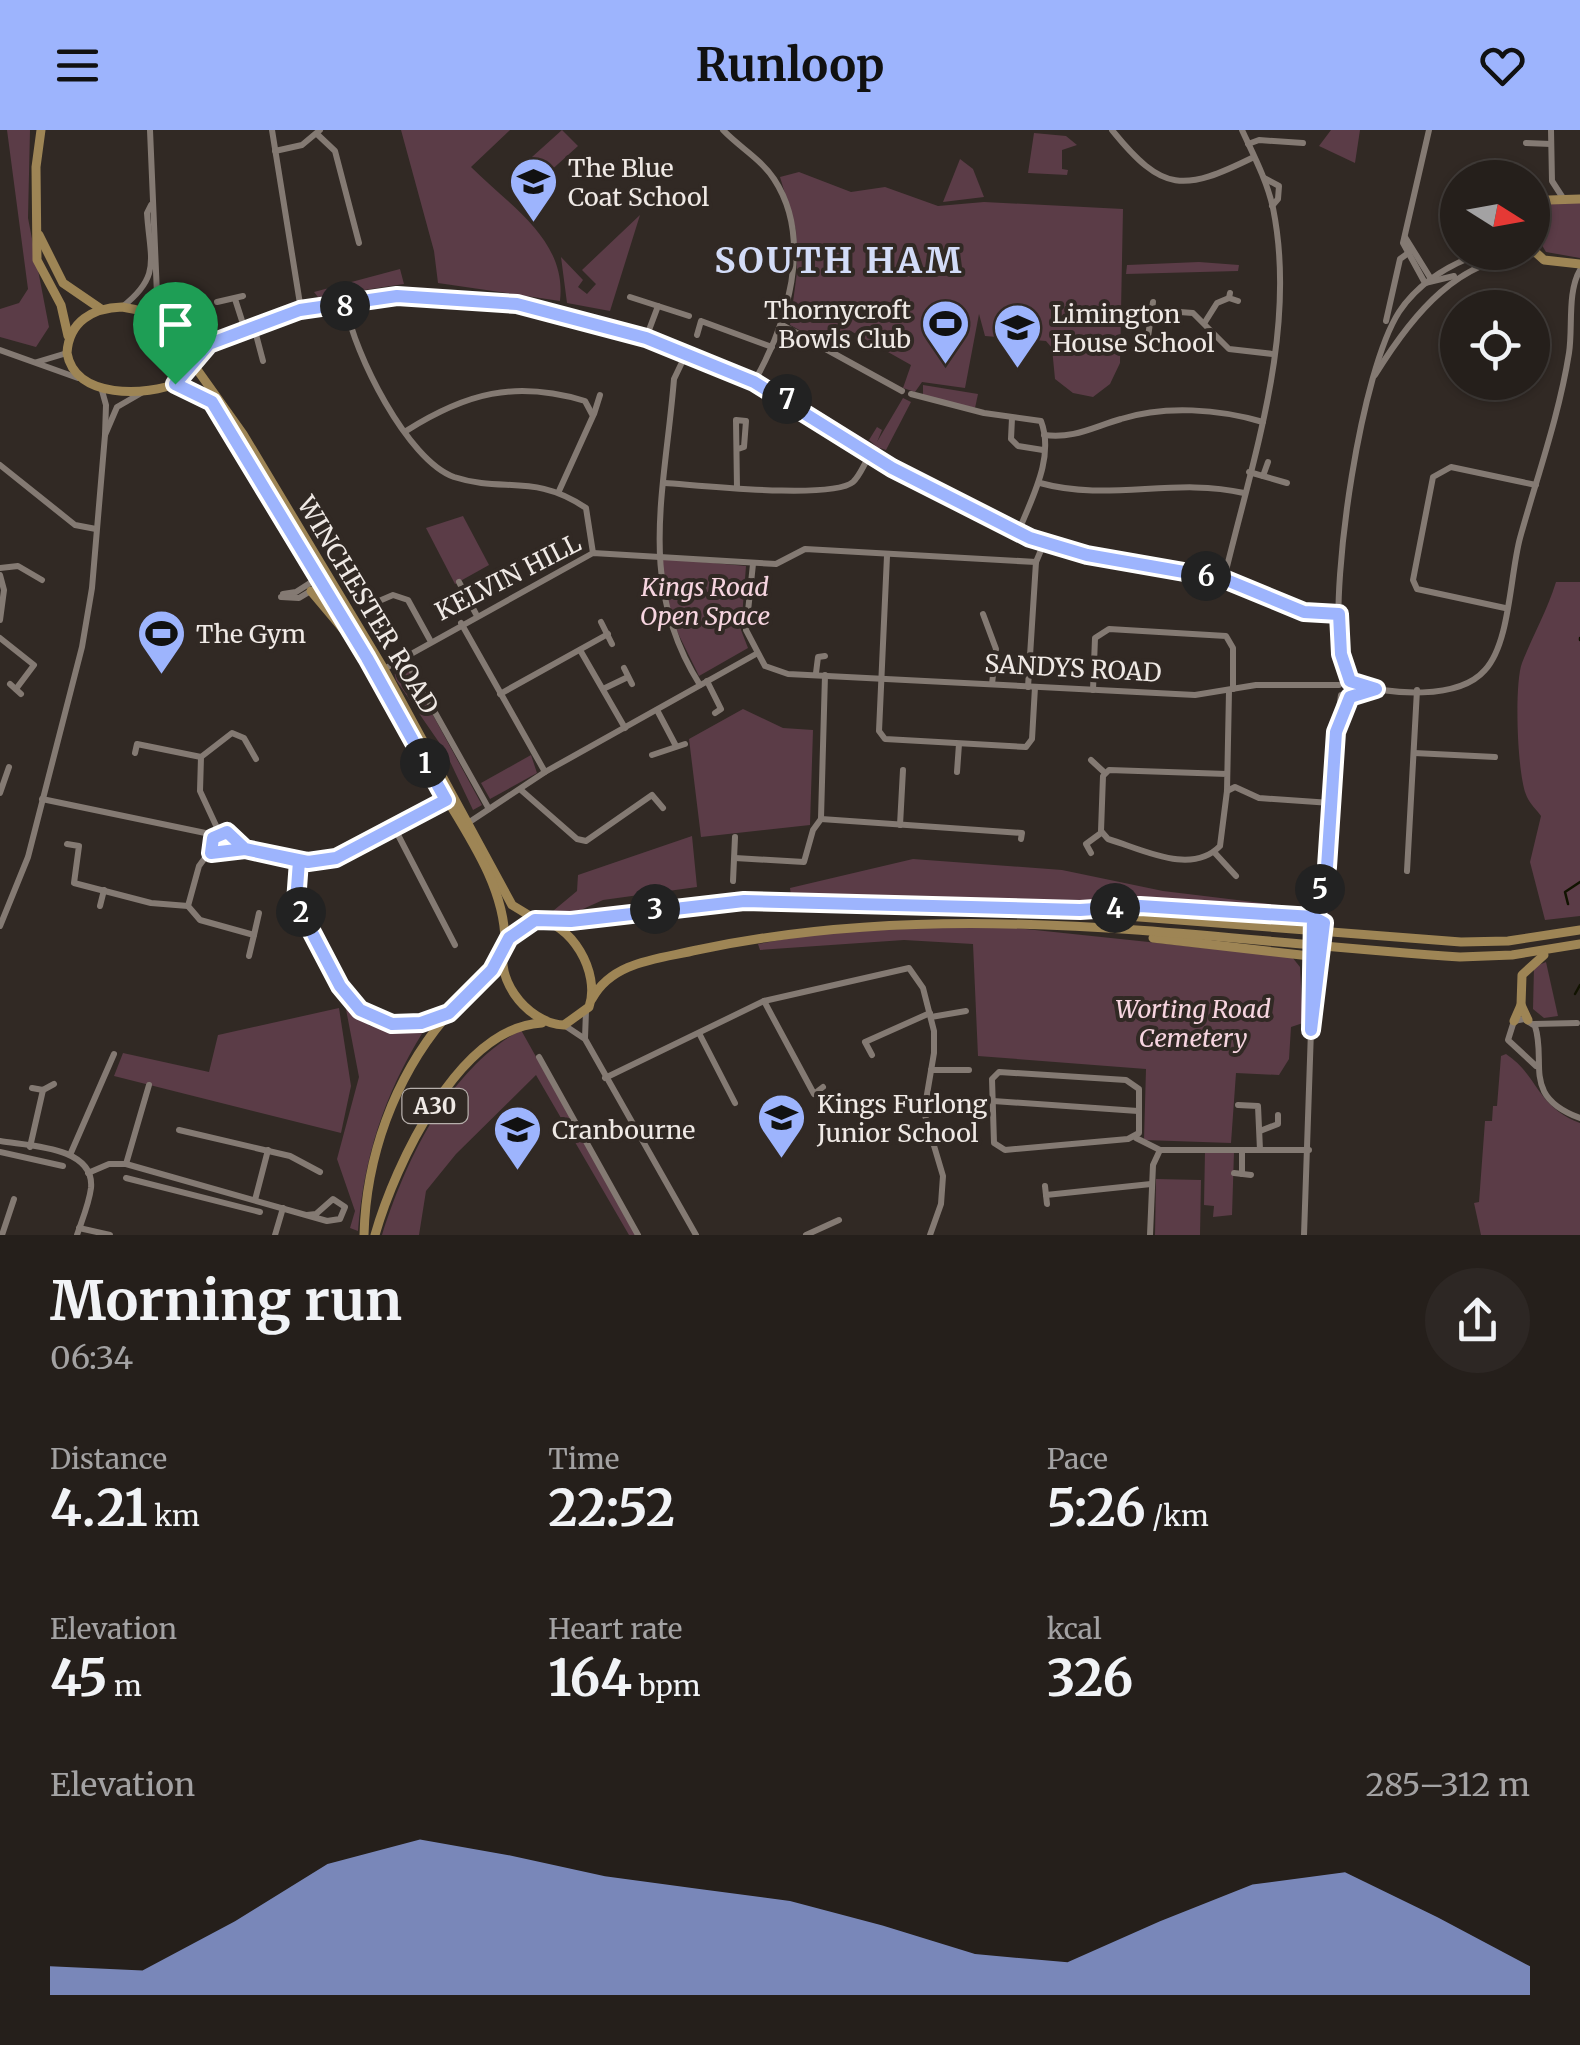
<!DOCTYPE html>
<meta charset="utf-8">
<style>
body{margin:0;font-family:Merriweather,serif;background:#2d2724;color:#f1f3f6;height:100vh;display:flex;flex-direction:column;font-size:38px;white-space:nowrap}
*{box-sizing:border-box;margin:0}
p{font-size:32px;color:#a3a2a3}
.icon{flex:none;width:55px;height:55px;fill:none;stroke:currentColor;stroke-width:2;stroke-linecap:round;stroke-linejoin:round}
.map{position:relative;height:1105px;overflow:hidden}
.side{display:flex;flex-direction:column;background:#251f1b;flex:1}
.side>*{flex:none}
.needle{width:65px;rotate:101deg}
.fabs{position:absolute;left:1440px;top:30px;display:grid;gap:20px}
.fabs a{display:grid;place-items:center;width:110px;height:110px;border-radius:50%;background:#251f1b;box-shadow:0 2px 8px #0004,0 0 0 2px #423d3a;font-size:50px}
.pin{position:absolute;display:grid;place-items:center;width:85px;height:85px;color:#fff;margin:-102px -42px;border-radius:50% 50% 50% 0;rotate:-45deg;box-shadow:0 0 10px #0007}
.pin .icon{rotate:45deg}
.km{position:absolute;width:50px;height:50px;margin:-25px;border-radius:50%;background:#222;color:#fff;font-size:28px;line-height:50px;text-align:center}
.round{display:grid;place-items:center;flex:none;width:105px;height:105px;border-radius:52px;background:#2d2724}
.head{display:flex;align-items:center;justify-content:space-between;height:170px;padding:0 50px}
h1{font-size:55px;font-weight:700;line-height:75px}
.figures{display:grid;grid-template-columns:repeat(3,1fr);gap:15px;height:170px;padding:10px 50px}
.figures div{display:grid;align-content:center}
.figures b{font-size:50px;font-weight:700}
.figures small{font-size:28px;font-weight:400}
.figures p{font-size:28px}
.chart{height:280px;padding:20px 50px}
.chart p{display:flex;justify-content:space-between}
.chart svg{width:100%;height:180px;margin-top:10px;fill:#9db4fd;opacity:.7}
header{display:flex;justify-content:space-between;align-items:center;height:130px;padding:0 50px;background:#9db4fd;color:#111;font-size:45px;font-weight:700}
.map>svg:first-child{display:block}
</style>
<header><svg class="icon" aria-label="menu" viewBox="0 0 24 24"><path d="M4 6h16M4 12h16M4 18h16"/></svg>Runloop<svg class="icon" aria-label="heart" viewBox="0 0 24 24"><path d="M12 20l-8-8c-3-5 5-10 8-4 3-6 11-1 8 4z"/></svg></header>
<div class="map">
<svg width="1580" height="1105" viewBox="0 0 1580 1105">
<rect width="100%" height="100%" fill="#312924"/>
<g fill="#5b3c47">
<polygon points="7,0 30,0 28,88 49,197 36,217 0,207 0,179 19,173 28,159"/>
<path d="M401,0H510L471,37C511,77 567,110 560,171L438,153L434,121Z"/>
<polygon points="562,0 578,16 547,44 532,27"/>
<polygon points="1331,0 1360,0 1355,33 1319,16"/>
<polygon points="1034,3 1066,6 1077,15 1062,20 1062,39 1068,40 1067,45 1028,43"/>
<polygon points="960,29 973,39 984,67 943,72"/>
<polygon points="799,42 851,62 885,57 938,76 984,72 1123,79 1120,233 1110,254 1093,267 1073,263 1055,249 1052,218 1046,211 985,206 979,184 965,258 922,252 915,262 903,258 911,235 849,200 835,219 790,195 797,142 796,100 780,47"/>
<polygon points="1580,72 1580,128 1546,122 1534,102 1536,88 1549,74"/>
<polygon points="640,85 610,181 567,173 561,127 583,150 578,157 587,164 596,154 582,140"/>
<polygon points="1199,132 1239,135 1238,141 1126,144 1127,135"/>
<polygon points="400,139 404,154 318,167 314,162"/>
<polygon points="923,255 978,264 975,278 923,266"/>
<polygon points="903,268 911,272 886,320 880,318 877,326 863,318 853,302 876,316 869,310 877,297 882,300 877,312"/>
<polygon points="463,386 489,435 455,454 426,398"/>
<polygon points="661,428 746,436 741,500 748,518 699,546 669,485"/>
<path d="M1556,452H1580V786L1545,790L1530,732L1541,686C1537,680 1530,674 1527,667C1517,647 1514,554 1522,533C1533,505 1547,481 1556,452Z"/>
<polygon points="405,534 482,675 473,680 445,621 396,550 394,541"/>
<polygon points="743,579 783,598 813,600 810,695 701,707 689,609"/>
<polygon points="531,625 537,643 490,669 481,653"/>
<polygon points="692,706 697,757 603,770 574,783 553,781 577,761 578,745"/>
<polygon points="913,729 1062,740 1163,761 1303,778 1280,783 1138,773 791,766 790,758"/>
<polygon points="988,795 1292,827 1300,837 1303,893 1291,897 1289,929 1279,945 1236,943 1231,1013 1144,1010 1146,939 978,926 973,814 904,810 760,820 758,814 820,803"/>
<polygon points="1546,832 1558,886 1544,888 1533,879 1534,837"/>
<path d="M345,874L370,896L423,902C384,965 364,1027 358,1101L350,1098L355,1081L337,1029L359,947Z"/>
<polygon points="339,878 351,956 341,1003 114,946 123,923 209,942 218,905"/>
<path d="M521,900L636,1105H629L536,945L456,1024L426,1061L419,1105H382C406,1030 448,940 521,900Z"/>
<path d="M1506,924C1539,946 1535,975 1580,993V1105H1481L1474,1073L1479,1072L1485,991H1492L1493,976H1497L1501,926Z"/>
<polygon points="1205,1021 1234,1022 1232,1085 1213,1087 1214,1076 1204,1075"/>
<polygon points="1156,1049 1201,1050 1200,1105 1155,1105"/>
</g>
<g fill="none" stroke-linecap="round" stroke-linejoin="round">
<g stroke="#111300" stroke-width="2.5">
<polyline points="1580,508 1580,510"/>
<polyline points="1568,774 1565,762 1580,752"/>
<polyline points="1575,864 1580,855"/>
</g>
<g stroke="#847a73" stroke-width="6">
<polyline points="150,0 158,188"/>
<polyline points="272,0 301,180"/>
<path d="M723,0C739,17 761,29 774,49C814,110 787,194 754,252"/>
<path d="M1112,0C1163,63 1183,62 1254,27"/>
<polyline points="1551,0 1552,51 1563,68"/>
<polyline points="317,4 335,21 359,113"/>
<polyline points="1526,13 1551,14"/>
<polyline points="1248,14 1259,10 1303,13"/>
<polyline points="275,21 302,15 320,0"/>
<polyline points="1264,48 1279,56 1278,69 1272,76"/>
<polyline points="1405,107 1431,149"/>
<polyline points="1425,153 1403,113 1429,0"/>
<polyline points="1425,153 1454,146"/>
<polyline points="1230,163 1229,168 1238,171"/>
<polyline points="630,167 689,186"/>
<polyline points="235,169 245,200"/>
<polyline points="217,172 243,166"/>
<path d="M346,176C354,223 407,330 454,347C503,363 535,343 586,378L593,423"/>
<path d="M122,177C162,146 150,129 147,83L151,75"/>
<polyline points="1153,180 1193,183 1229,219 1273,224"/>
<polyline points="1386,191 1400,129 1411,121"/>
<polyline points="1205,192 1217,173 1229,168"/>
<polyline points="782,195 902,261"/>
<polyline points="254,197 263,231"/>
<polyline points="697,205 701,191 772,217"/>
<polyline points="646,208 658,176"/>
<polyline points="182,210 209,214 301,180 397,166 488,170 560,184 646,208 754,252 892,338 1030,408 1087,425 1224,449 1304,482 1339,484"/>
<polyline points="1147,214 1153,172"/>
<polyline points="0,220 78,248"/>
<path d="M685,226L674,249C665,361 636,454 700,555"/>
<polyline points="191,231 208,214"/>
<polyline points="37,232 67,223"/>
<path d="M1375,245C1412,185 1459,125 1536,124"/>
<path d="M911,264L984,283L1041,291C1055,328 1031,369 1018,403"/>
<polyline points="594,284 600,265"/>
<polyline points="1012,288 1011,309 1018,316 1043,320"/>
<path d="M406,301C466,263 515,250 585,271L593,286L559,361"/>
<polyline points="105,305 117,277 143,262"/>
<path d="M1044,305C1074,309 1093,297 1121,289C1165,275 1219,279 1263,292"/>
<polyline points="0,335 75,395 96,399"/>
<polyline points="1249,342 1287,353"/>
<polyline points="1263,346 1268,332"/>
<path d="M665,353C697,355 831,370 853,352C860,346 865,332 870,325"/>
<path d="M1040,353C1108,372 1175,347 1244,363"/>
<polyline points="737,358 736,290 746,291 744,317 738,319"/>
<polyline points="887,426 879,601 885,609 1026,617 1032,609 1035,557"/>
<polyline points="753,434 746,500 765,536 788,544 1195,565 1256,555 1339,555"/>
<polyline points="0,438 18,436 42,450"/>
<polyline points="0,445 4,460 0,490"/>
<path d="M1224,449C1252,331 1298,201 1273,78C1267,51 1254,26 1242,0"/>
<polyline points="459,452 476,484"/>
<polyline points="283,464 296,462 321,446"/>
<polyline points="281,467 299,468 324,453"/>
<polyline points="379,471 393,465 408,470 430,510"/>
<polyline points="1505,478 1417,459 1413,450 1433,347 1451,337 1536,355"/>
<polyline points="983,484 996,519 992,554"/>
<polyline points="601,492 612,514"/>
<polyline points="461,493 545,642"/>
<polyline points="0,508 34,535 16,559"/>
<polyline points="580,520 625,598"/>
<polyline points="404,527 489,679"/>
<polyline points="624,538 632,554"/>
<polyline points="384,539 593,423 776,434 805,419 1036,432"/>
<polyline points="816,543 818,527 825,526"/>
<polyline points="707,551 721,579 715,583"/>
<polyline points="10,554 21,564"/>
<path d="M1354,554C1389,564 1458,571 1485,540C1510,513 1510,445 1520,408C1537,347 1559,286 1569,223C1573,198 1567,162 1580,140"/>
<polyline points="1028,557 1036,432 1044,413"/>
<polyline points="603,559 628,547"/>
<polyline points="1093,560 1095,508 1109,499 1226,506 1233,518 1233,559"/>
<polyline points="500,564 608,504"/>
<polyline points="657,580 676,616"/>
<path d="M1341,587L1355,560C1350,546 1342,534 1340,518C1331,447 1361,241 1399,182C1419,152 1452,133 1485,122"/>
<polyline points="135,623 137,614 201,627"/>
<polyline points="1414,623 1495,627"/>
<polyline points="652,625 685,614"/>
<polyline points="1091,630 1105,643"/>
<polyline points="957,642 959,614"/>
<path d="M1227,644L1109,640L1103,646L1101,701L1108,709C1142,719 1191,746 1220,716L1227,661L1229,561"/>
<polyline points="521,660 577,709 586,711 652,665 663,678"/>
<polyline points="1227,661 1235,657 1259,668 1331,673"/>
<polyline points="0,663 9,637"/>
<polyline points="42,669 215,705"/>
<polyline points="821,688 825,545"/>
<polyline points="821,689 1022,703 1021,709"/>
<polyline points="471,691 545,642 756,524"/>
<polyline points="900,695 903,640"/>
<polyline points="395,699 455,815"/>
<circle cx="224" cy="712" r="11"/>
<polyline points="219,702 200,661 201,627 232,603 244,608 256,629"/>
<polyline points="67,714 79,716 74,753 151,773 188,776"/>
<polyline points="213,717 199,736 188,776 200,790 254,805 249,826"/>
<polyline points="233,720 308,732 335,728 446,670"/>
<polyline points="1214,722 1236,746"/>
<polyline points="1091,723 1086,714 1101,703"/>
<polyline points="735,728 804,732 813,700 821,689"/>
<polyline points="299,731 297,775 356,876 392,894 414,894 446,884"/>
<polyline points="1407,741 1417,560"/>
<polyline points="733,751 735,707"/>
<polyline points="100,776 104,760"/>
<polyline points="0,796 28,727 82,517 92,458 105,305 106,275 101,257"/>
<polyline points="254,805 259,783"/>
<polyline points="764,871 814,964 823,957"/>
<polyline points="931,887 966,881"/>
<polyline points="1310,894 1311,808 1327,738"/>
<polyline points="1534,894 1577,893"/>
<polyline points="564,895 585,909 696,1105"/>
<polyline points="700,905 735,973"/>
<polyline points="585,908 586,881"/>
<polyline points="872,925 865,912 930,883"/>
<polyline points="539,927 638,1105"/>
<path d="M1536,936L1508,910L1514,891L1524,889L1535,896C1547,933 1521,966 1580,988"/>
<polyline points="931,940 969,940"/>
<polygon points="999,942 1126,950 1139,959 1139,1003 1128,1009 1005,1020 994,1013 992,949"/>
<polyline points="605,948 764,871 909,838 923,858 934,901 934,923 924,982 943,1046 941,1074 930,1105"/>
<polyline points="32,958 43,960 54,954"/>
<polyline points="993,971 1138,981"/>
<polyline points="1238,975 1258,976 1260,1020"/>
<polyline points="179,1000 290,1026 320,1042"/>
<polyline points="1260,1001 1278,994 1278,985"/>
<polyline points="1136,1008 1160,1020 1309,1020"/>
<path d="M0,1011C28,1016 95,1016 91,1058C89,1074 82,1090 77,1105"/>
<polyline points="30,1017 43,960"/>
<polyline points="0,1022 63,1036"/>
<polyline points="70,1025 114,924"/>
<polyline points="126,1034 149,955"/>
<polyline points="88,1043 109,1034 126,1034 327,1091 340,1089 345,1077 333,1069 316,1084 307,1085"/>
<polyline points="1234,1043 1251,1045"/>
<polyline points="1242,1044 1242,1020"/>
<polyline points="126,1048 260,1082"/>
<polyline points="1045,1056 1047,1074"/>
<polyline points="1046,1065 1151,1054"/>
<polyline points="255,1070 268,1020"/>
<polyline points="79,1098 110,1105"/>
<polyline points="2,1105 14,1069"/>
<polyline points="275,1105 283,1078"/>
<polyline points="806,1105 839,1090"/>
<polyline points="1150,1105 1153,1035 1160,1020"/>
<polyline points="1304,1105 1311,900 1328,754 1333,621 1341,565"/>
</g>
<g stroke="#9e8555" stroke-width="9">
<polyline points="41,0 36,37 37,130 61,175 68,206"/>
<polyline points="1532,84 1549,70 1580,69"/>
<polyline points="39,105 63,153 101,179"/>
<polyline points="1532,119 1544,130 1580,134"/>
<path d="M122,177C153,181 182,200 191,231L180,252C146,267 75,269 67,223C69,191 93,178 122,177Z"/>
<polyline points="191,231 243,304 384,539 512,775 535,789"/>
<path d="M175,255L211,272C287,393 360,516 430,641C459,693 506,752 505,814"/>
<polyline points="311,461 343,499"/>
<polyline points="1112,778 1313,787"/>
<path d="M535,789C571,791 601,843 589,877L564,895C527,894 487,843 509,807Z"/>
<polyline points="552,791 745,771 998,776 1461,812 1508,811 1580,800"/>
<polyline points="1153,808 1310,826 1321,816"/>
<path d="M592,869C612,831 659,829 697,820C955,765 1201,810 1460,827L1512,825L1580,814"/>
<polyline points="1521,875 1528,890"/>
<polyline points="1514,891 1521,875 1522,845 1544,825"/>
<path d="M364,1105C366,1027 394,949 444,889C462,867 486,849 502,826"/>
<path d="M375,1105C395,1035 459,897 542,893"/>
</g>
</g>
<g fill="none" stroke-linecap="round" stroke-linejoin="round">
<defs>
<polyline id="route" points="175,254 212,272 367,528 446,670 336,728 308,732 245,719 211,723 213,708 227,702 245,719 299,731 296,772 340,856 360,880 392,894 421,893 449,883 492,840 509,808 535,790 571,791 744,771 1080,780 1140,776 1313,787 1311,900 1324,793 1313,787 1327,737 1336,602 1350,567 1376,559 1350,551 1341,524 1339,484 1304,482 1224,449 1087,425 1030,408 892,338 754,252 646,208 517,174 397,166 300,180 209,214 175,254"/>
</defs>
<use href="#route" stroke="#fff" stroke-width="20"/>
<use href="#route" stroke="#9db4fd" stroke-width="12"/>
</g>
<defs>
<symbol id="school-pin" viewBox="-11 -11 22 30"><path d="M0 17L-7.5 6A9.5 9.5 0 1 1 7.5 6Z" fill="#9db4fd" stroke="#312924"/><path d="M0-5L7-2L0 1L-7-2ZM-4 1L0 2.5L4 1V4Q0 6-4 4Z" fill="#111"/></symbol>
<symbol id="stadium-pin" viewBox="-11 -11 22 30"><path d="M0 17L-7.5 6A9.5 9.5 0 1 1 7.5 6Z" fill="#9db4fd" stroke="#312924"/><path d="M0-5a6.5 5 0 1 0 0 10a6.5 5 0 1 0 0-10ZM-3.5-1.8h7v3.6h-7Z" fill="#111"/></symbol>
</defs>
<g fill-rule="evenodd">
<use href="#school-pin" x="506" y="24" width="55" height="75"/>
<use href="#stadium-pin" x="918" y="166" width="55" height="75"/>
<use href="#school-pin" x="990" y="170" width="55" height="75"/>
<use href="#stadium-pin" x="134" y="476" width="55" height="75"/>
<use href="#school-pin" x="754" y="960" width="55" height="75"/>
<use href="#school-pin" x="490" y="972" width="55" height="75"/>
</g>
<g text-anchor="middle" stroke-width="8" stroke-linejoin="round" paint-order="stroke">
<rect fill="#312924" stroke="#b6afab" stroke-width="2.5" x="402.5" y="959" width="65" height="34" rx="8"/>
<g font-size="22" font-weight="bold" fill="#efe9e5">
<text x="435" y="984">A30</text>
</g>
<g font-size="25" fill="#efe9e5" stroke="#312924" text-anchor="start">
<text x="568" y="47">The Blue<tspan x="568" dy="29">Coat School</tspan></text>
<text x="911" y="189" text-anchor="end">Thornycroft<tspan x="911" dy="29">Bowls Club</tspan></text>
<text x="1052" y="193">Limington<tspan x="1052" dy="29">House School</tspan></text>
<text x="196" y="513">The Gym</text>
<text x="817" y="983">Kings Furlong<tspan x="817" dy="29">Junior School</tspan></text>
<text x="552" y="1009">Cranbourne</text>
</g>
<g font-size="25" fill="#efe9e5" stroke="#312924">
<text transform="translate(508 447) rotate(-27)" y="9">KELVIN HILL</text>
<text transform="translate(368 475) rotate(59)" y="9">WINCHESTER ROAD</text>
<text transform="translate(1073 538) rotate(3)" y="9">SANDYS ROAD</text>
</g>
<g font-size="25" font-style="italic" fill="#f7d5e0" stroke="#312924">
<text x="705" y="466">Kings Road<tspan x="705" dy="29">Open Space</tspan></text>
<text x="1193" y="888">Worting Road<tspan x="1193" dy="29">Cemetery</tspan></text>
</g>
<g font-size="35" font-weight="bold" letter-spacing="2.5" fill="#d3dcf8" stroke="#312924">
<text x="839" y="143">SOUTH HAM</text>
</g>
</g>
</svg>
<div class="fabs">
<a><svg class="needle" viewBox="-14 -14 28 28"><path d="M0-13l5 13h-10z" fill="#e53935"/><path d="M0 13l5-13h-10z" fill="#a3a2a3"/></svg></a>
<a><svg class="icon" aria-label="locate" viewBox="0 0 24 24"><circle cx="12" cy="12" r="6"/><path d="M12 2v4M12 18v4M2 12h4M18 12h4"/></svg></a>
</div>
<div class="pin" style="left:175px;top:254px;background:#1e9e55"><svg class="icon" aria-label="arrive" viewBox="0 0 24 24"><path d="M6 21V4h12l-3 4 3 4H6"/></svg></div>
<b class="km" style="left:425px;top:633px">1</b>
<b class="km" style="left:301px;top:782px">2</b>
<b class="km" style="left:655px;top:779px">3</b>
<b class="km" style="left:1115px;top:778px">4</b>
<b class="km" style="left:1320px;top:759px">5</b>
<b class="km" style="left:1206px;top:446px">6</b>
<b class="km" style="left:787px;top:269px">7</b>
<b class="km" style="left:345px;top:176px">8</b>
</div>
<section class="side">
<div class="head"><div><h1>Morning run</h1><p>06:34</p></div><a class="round"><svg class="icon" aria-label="share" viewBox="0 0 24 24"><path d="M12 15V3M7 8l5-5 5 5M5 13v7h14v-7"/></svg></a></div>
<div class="figures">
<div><p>Distance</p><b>4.21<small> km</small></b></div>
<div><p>Time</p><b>22:52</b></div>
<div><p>Pace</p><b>5:26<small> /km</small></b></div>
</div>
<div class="figures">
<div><p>Elevation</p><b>45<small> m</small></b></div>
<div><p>Heart rate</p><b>164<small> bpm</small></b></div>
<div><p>kcal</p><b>326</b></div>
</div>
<div class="chart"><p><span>Elevation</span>285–312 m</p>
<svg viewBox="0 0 160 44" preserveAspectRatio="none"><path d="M0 44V37L10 38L20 26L30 12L40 6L50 10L60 15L70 18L80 21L90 27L100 34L110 36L120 26L130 17L140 14L150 25L160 37V44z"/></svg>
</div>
</section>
